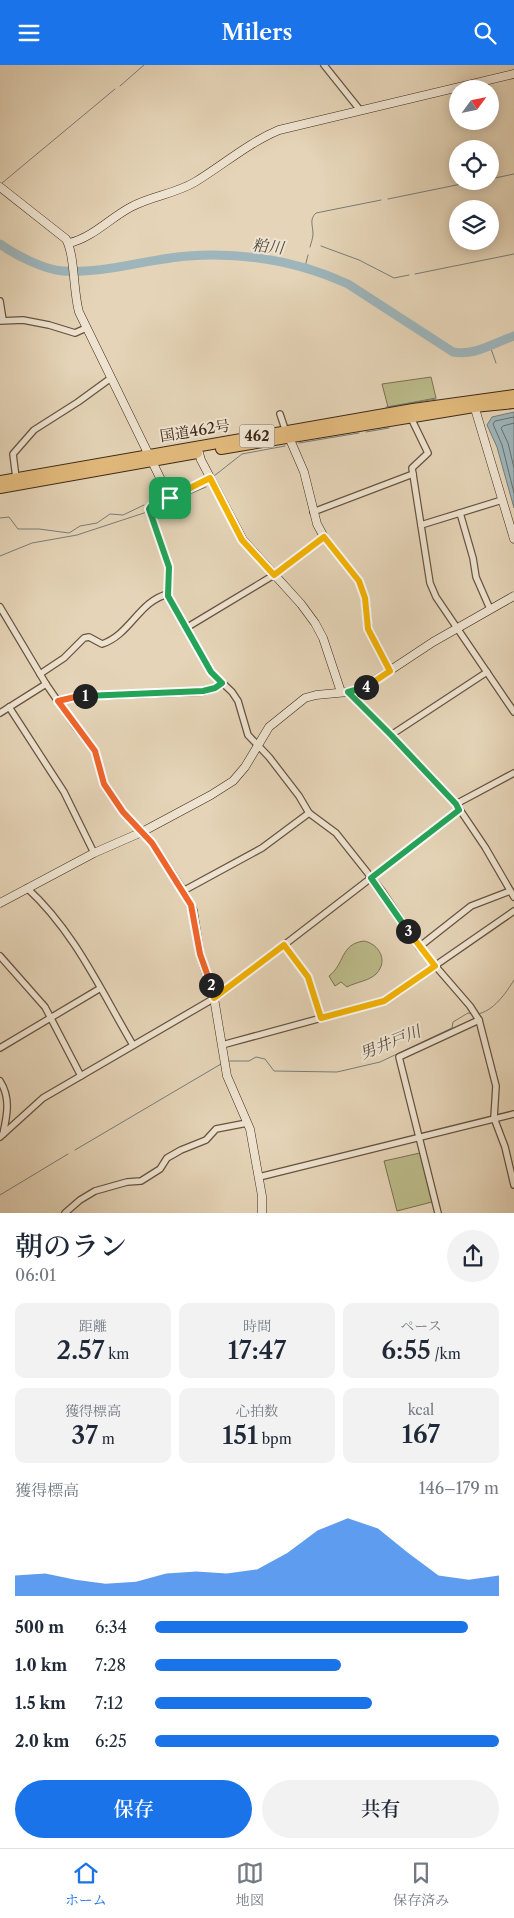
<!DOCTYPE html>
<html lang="ja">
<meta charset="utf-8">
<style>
body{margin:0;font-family:"Libre Caslon Text","Noto Serif JP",serif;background:#f2f2f3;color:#1f2937;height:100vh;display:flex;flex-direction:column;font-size:19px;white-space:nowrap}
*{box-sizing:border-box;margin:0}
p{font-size:16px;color:#747a83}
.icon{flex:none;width:28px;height:28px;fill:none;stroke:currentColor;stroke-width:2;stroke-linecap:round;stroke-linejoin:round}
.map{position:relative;height:1148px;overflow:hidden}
.panel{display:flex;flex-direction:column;background:#fff;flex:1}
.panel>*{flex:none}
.needle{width:32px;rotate:57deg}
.buttons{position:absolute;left:449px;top:15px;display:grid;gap:10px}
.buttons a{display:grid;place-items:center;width:50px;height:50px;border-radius:50%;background:#fff;box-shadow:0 2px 12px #0003;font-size:25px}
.pin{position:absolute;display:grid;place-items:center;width:42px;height:42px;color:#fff;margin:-21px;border-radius:10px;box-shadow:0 2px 8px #0006}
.km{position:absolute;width:25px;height:25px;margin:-12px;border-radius:50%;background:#222;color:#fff;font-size:14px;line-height:25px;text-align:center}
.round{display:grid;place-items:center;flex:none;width:52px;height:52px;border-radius:26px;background:#f2f2f3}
.headline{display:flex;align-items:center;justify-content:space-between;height:85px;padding:0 15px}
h1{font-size:28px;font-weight:600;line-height:38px}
.stats{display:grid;grid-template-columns:repeat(3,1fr);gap:8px;height:85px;padding:5px 15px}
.stats div{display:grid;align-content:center;border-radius:10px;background:#f2f2f3;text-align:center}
.stats b{font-size:25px;font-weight:600}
.stats small{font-size:14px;font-weight:400}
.stats p{font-size:14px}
.chart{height:140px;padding:10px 15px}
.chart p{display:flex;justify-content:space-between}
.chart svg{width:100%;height:90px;margin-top:5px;fill:#1a73e8;opacity:.7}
.action{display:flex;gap:10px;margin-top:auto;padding:10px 15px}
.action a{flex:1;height:58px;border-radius:30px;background:#1a73e8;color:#fff;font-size:20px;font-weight:600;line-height:58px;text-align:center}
.action a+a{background:#f2f2f3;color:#1f2937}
ul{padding:0 15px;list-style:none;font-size:16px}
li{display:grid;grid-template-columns:80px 60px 1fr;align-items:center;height:38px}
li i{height:12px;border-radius:6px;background:#1a73e8}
header{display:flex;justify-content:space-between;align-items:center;height:65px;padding:0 15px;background:#1a73e8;color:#fff;font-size:22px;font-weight:600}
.tab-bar{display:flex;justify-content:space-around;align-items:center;height:70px;border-top:1px solid #e0e1e3;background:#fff;font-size:14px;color:#747a83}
.tab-bar a{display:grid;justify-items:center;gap:2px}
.tab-bar .selected{color:#1a73e8}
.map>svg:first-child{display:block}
</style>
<header><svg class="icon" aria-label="menu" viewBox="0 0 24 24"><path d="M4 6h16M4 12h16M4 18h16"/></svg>Milers<svg class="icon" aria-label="search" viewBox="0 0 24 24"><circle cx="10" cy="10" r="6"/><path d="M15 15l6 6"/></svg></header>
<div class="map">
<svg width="514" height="1148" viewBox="0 0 514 1148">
<rect width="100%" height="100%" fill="#e5d4b7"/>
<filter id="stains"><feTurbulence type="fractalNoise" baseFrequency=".004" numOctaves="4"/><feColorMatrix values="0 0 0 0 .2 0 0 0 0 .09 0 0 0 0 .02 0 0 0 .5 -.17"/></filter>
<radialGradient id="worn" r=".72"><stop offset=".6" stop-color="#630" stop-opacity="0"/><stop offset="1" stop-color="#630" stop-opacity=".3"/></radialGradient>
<g fill="#bbbb8a" stroke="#7c7251">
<polygon points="431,312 436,333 388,342 382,319"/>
<path d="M364,876C379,879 389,896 376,909C369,916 356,917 347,922L341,917L335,921L329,911C345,899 340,879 364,876Z"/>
<polygon points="420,1088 432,1137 397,1146 384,1096"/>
</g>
<polygon fill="#9db5bb" stroke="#777d7a" points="514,347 514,443 497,382 487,360 492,352"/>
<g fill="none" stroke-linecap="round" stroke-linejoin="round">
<g stroke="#6e6f6a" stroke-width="1">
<polyline points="514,352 495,356 493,359 502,380 514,428"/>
<polyline points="514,358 503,361 501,363 508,378 514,403"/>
</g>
<g stroke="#777d7a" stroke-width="1">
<polyline points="120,21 144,0"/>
<polyline points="490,114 514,109"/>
<polyline points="2,118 115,24"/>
<polyline points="388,134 476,116"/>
<polyline points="321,181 359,195 394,213 409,210"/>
<path d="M310,182C311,178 313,173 313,169C313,161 309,154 316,148L381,135"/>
<polyline points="305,202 308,190"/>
<polyline points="415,209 514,189"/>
<polyline points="490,281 496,298"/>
<polyline points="386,342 436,334"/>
<polyline points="366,367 389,363"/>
<polyline points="299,378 359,368"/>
<polyline points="214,411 242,389 285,381"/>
<polyline points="153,445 206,422"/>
<polyline points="0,453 9,452 18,464 39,464 69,468 80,461 97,458 110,449 123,450 144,440"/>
<polyline points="0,491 32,478 77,470 147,447"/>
<path d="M477,949C493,947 506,928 514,915"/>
<polyline points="229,996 249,996 256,992 265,994 274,1006 337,1007 380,997 452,963 453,957 468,948 473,949"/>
<polyline points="75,1085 221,999"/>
<polyline points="0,1130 68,1089"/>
</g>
<path stroke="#9db5bb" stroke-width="9" d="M0,179C15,190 45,205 63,206C104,209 147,194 188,191C244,187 298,196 348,219L453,287C475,291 493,278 514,271"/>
<defs>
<g id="street">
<polyline points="324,0 360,45"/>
<polyline points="0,236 3,255"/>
<polyline points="0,256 23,255 49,260 75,268 86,263"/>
<polyline points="280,349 286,367"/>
<polyline points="411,353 428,388 412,403 430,518 436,532 514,647"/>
<polyline points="16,413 13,389 34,365 78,337 111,313"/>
<polyline points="210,413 151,441 149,444 169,502 168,531 211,607 232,627 238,636 248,670 269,692 299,731 309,748 336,768 382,826 419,882 470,941 479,955 496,1021 494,1053 505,1082 514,1120"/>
<polyline points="313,447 413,409"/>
<polyline points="460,448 473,493 476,512 490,544"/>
<polyline points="421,460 502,435"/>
<polyline points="0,542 46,619 75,661 95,686 104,719 123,747 142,767"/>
<polyline points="186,563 274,510 324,472"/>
<path d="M40,609L64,593L84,573L89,572L102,579C130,570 139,536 168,529"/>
<polyline points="348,627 391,670 456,739 485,782 514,832"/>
<polyline points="58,636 75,632 203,627 215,623 222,618"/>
<polyline points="9,642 64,727 94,788"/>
<polyline points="0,648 46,619"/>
<polyline points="391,670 487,607"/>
<polyline points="456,739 514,708"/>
<path d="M27,823C75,867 101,926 133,980"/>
<polyline points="183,826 262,783 309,748"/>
<polyline points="284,880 308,912 321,953"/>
<polyline points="419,882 471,841 510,826"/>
<polyline points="0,891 45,942 81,1011"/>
<polyline points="222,980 384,936 514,846"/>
<polyline points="0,983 99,924"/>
<path d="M0,1016C11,1033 7,1051 3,1069"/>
<polyline points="0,1072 43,1033 218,931 459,745"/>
<polyline points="259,1112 514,1049"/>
<polyline points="65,1148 80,1135 95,1126 127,1117 141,1116 160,1104 167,1093 181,1085 206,1075 216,1064 247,1058"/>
<polyline points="438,1148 399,992 479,955"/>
</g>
<g id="secondary">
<path d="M0,122L66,174C75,190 73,226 79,247L166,425"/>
<path d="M69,178C92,173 110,153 131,142C151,131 175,129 195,117C223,100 248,78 279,65L514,9"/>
<polyline points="473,337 514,474"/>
<polyline points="288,370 304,407 317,459 324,472 359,516 365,533 368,564 390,606"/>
<polyline points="199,388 201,395 243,475 301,539 315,558 323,573 341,627"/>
<polyline points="142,767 152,778 183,826 193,845 200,889 214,933 227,1011 250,1064 262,1131 262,1148"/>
<polyline points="0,838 94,788 142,767 211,730 233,716 245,702 269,662 305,633 316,630 348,627 365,622 433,577 514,531"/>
</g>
<g id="highway">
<polyline points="221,384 474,342 514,338"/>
<polyline points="0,416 413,344 514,330"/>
<polyline points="0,423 197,388"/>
</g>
</defs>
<use href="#street" stroke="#685440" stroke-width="8"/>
<use href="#secondary" stroke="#3e2918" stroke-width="9"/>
<use href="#highway" stroke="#3e2918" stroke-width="12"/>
<use href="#street" stroke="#eee3d0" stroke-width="5.5"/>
<use href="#secondary" stroke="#eee3d0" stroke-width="8"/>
<use href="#highway" stroke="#e2ba7c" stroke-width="10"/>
</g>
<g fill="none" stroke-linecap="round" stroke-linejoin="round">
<defs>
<polyline id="split-1" points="85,631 203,626 215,623 222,618 211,607 168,531 169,502 149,444 151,441 170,433"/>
<polyline id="split-2" points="85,631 75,632 58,636 95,686 104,719 123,747 152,778 191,840 200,889 211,920"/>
<polyline id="split-3" points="211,920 214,933 284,880 308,912 321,953 384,936 435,901 408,866"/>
<polyline id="split-4" points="366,622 348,627 391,670 456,739 459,745 371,813 408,866"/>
<polyline id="split-5" points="170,433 210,413 242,475 274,510 324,472 359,516 365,533 368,564 390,606 366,622"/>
</defs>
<use href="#split-1" stroke="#fff" stroke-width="10"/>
<use href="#split-2" stroke="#fff" stroke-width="10"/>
<use href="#split-3" stroke="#fff" stroke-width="10"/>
<use href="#split-4" stroke="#fff" stroke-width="10"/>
<use href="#split-5" stroke="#fff" stroke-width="10"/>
<use href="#split-1" stroke="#22a559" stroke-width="6"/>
<use href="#split-2" stroke="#f0652b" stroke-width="6"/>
<use href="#split-3" stroke="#f5b400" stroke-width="6"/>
<use href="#split-4" stroke="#22a559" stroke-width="6"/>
<use href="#split-5" stroke="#f5b400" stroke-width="6"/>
</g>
<g text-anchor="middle" stroke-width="4" stroke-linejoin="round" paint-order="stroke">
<rect fill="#eee3d0" stroke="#73614f" stroke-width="1" x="239.5" y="359.5" width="35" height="23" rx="4"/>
<g font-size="14" font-weight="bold" fill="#3e2918">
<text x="257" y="376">462</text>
</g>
<g font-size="15" fill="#3e2918" stroke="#eee3d0">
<text transform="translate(195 366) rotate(-9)" y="5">国道462号</text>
</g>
<g font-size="16" font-style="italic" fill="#564c41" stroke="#eee3d0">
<text transform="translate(268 181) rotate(6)" y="6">粕川</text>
<text transform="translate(390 977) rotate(-22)" y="6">男井戸川</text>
</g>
</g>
<rect width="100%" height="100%" filter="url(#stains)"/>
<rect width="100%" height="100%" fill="url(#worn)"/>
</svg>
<div class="buttons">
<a><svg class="needle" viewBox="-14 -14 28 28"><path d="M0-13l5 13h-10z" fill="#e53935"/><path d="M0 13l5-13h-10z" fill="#747a83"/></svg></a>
<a><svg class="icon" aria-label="locate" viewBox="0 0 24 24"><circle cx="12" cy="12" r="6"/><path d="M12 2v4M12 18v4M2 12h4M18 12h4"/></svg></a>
<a><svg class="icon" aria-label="layers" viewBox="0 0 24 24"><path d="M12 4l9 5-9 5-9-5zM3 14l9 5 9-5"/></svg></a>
</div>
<div class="pin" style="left:170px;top:433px;background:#1e9e55"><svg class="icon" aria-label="arrive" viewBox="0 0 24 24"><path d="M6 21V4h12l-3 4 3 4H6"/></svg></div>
<b class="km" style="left:85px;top:631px">1</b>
<b class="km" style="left:211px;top:920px">2</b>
<b class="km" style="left:408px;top:866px">3</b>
<b class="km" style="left:366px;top:622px">4</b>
</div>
<section class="panel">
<div class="headline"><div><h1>朝のラン</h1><p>06:01</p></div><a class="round"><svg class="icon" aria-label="share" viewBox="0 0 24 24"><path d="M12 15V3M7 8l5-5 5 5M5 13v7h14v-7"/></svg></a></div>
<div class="stats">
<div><p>距離</p><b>2.57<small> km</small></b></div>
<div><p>時間</p><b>17:47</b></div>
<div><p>ペース</p><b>6:55<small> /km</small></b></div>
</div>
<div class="stats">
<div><p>獲得標高</p><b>37<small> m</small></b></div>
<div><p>心拍数</p><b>151<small> bpm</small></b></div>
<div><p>kcal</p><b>167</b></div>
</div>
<div class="chart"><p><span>獲得標高</span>146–179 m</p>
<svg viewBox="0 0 160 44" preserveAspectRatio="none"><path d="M0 44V34L10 33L20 36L30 38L40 37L50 33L60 32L70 33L80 31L90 23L100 12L110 6L120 11L130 23L140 34L150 36L160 34V44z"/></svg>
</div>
<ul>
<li><b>500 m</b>6:34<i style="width:91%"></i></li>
<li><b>1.0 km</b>7:28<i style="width:54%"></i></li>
<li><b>1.5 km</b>7:12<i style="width:63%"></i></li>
<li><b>2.0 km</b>6:25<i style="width:100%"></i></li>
</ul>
<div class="action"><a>保存</a><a>共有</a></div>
</section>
<nav class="tab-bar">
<a class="selected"><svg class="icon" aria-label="home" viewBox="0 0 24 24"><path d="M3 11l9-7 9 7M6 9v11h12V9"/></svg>ホーム</a>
<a><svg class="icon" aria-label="map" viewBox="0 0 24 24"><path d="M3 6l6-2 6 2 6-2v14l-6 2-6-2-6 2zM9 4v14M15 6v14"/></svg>地図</a>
<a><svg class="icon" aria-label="saved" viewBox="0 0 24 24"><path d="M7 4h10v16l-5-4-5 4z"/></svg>保存済み</a>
</nav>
